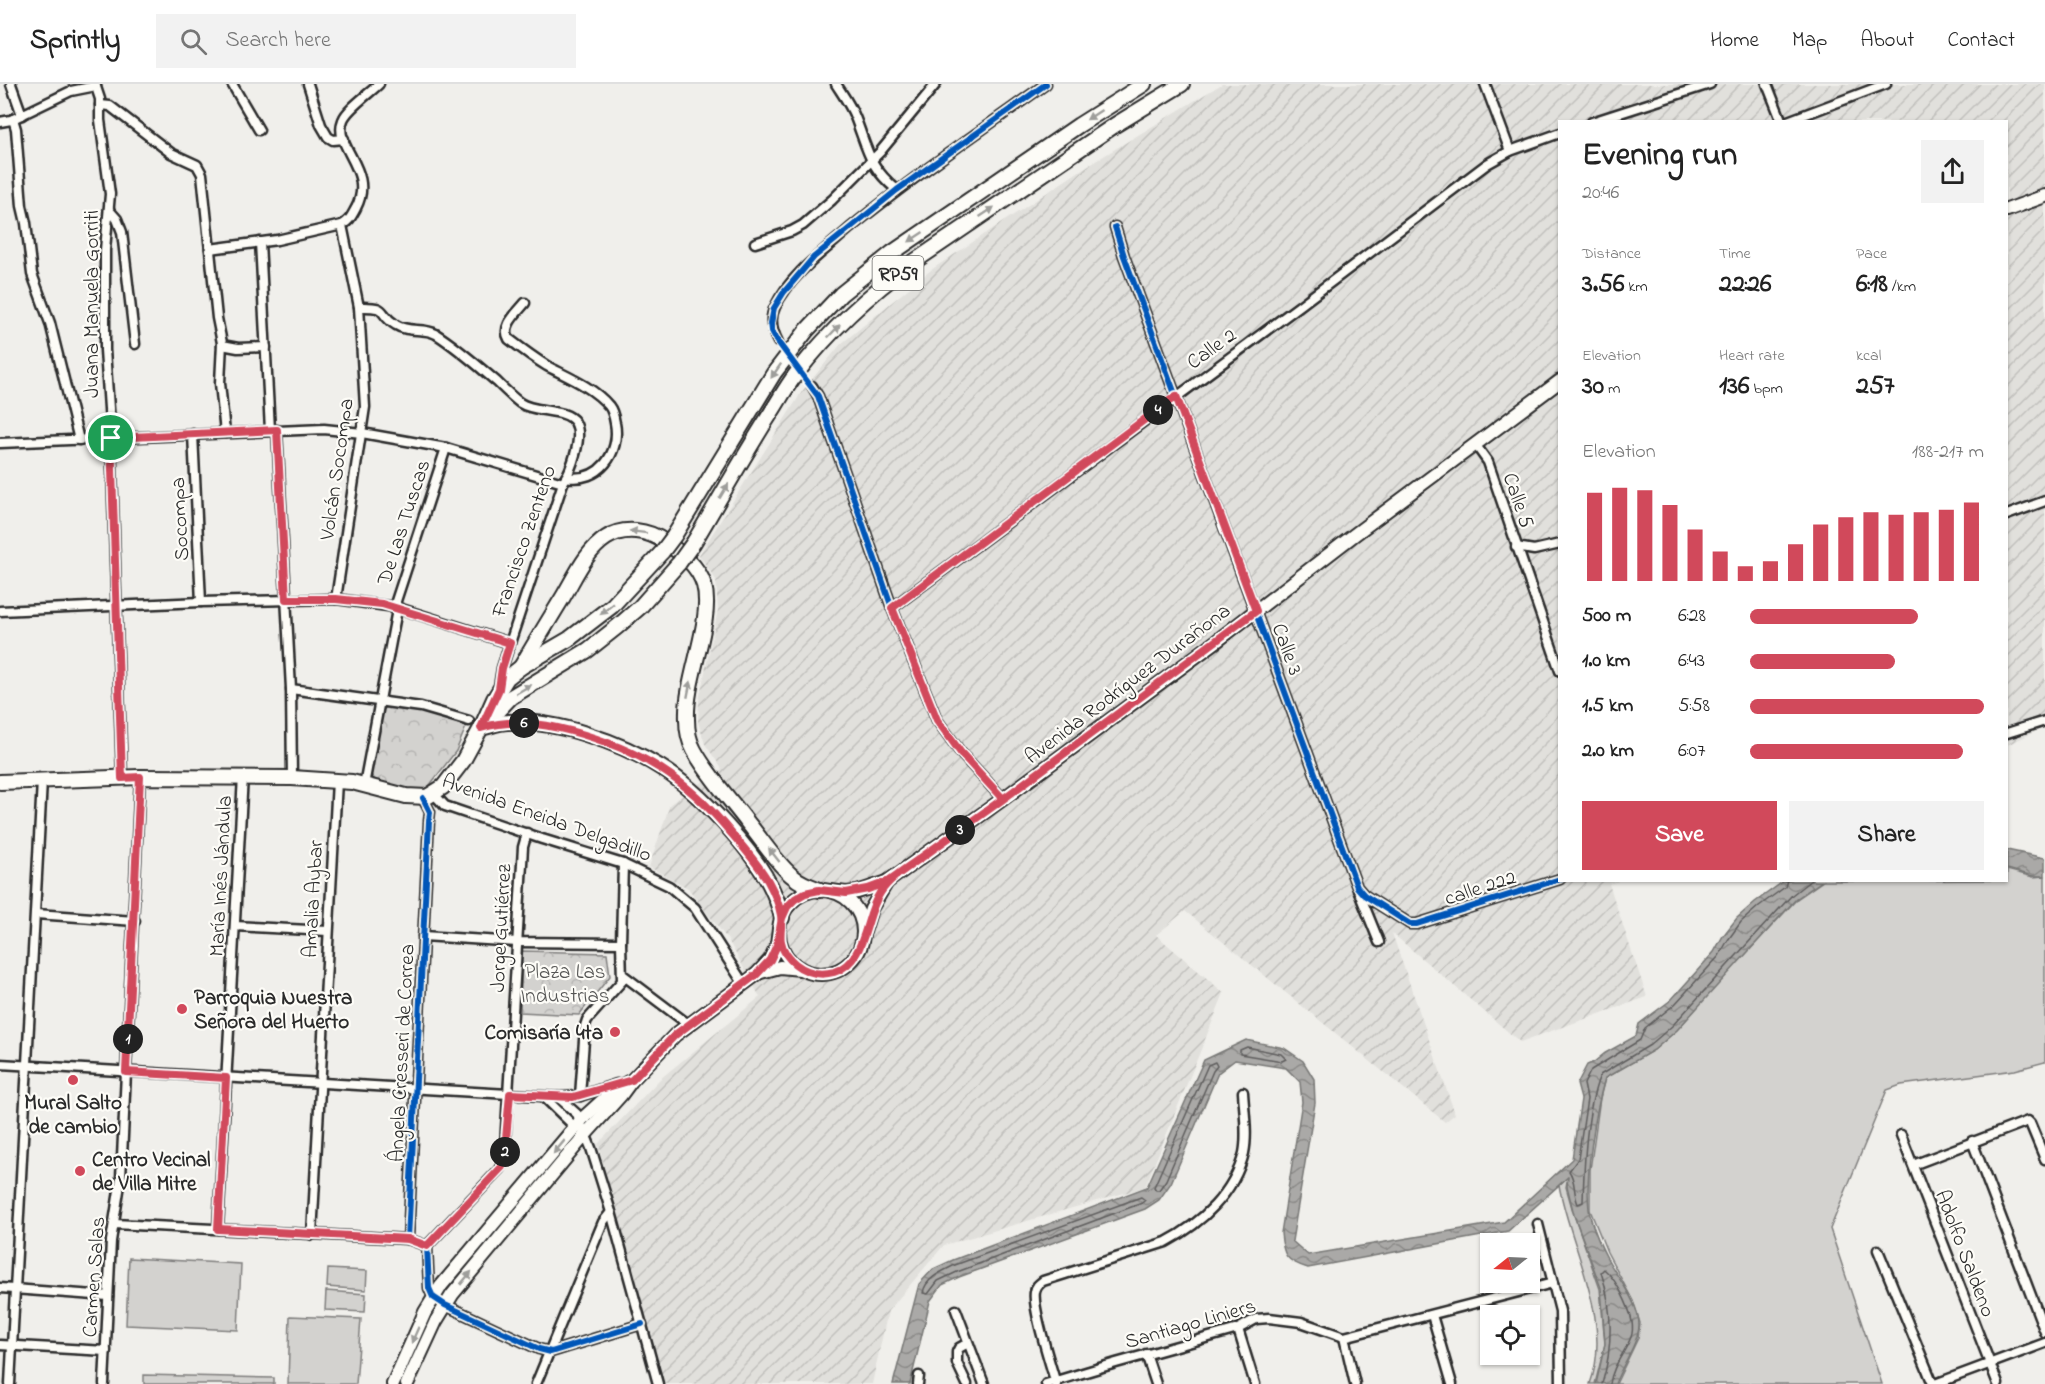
<!DOCTYPE html>
<meta charset="utf-8">
<style>
body{margin:0;font-family:"Indie Flower",sans-serif;background:#f2f2f2;color:#222;height:100vh;display:flex;flex-direction:column;font-size:22px;white-space:nowrap}
*{box-sizing:border-box;margin:0}
p{font-size:20px;color:#767676}
.icon{flex:none;width:33px;height:33px;fill:none;stroke:currentColor;stroke-width:2;stroke-linecap:round;stroke-linejoin:round}
.map{position:relative;flex:1;overflow:hidden}
.details{position:absolute;left:1558px;top:36px;width:450px;height:762px;display:flex;flex-direction:column;background:#fff;border-radius:0px;box-shadow:0 2px 4px #0004}
.details>*{flex:none}
.needle{width:39px;rotate:252deg}
.buttons{position:absolute;left:1480px;top:1149px;display:grid;gap:12px}
.buttons a{display:grid;place-items:center;width:60px;height:60px;border-radius:0px;background:#fff;box-shadow:0 2px 4px #0004;font-size:30px}
.pin{position:absolute;display:grid;place-items:center;width:51px;height:51px;color:#fff;margin:-26px;border:3px solid #fff;border-radius:50%;box-shadow:0 2px 6px #0007}
.km{position:absolute;width:30px;height:30px;margin:-15px;border-radius:50%;background:#222;color:#fff;font-size:16px;line-height:30px;text-align:center}
.round{display:grid;place-items:center;flex:none;width:63px;height:63px;border-radius:0px;background:#f2f2f2}
.headline{display:flex;align-items:center;justify-content:space-between;height:102px;padding:0 24px}
h1{font-size:33px;font-weight:700;line-height:45px}
.metrics{display:grid;grid-template-columns:repeat(3,1fr);gap:9px;height:102px;padding:6px 24px}
.metrics div{display:grid;align-content:center}
.metrics b{font-size:26px;font-weight:700}
.metrics small{font-size:16px;font-weight:400}
.metrics p{font-size:16px}
.chart{height:168px;padding:12px 24px}
.chart p{display:flex;justify-content:space-between}
.chart svg{width:100%;height:108px;margin-top:6px;stroke:#d1495b;stroke-width:6}
.cta{display:flex;gap:12px;margin-top:auto;padding:12px 24px}
.cta a{flex:1;height:69px;border-radius:0px;background:#d1495b;color:#fff;font-size:24px;font-weight:700;line-height:69px;text-align:center}
.cta a+a{background:#f2f2f2;color:#222}
ul{padding:0 24px;list-style:none;font-size:20px}
li{display:grid;grid-template-columns:96px 72px 1fr;align-items:center;height:45px}
li i{height:15px;border-radius:8px;background:#d1495b}
header{display:flex;align-items:center;gap:36px;box-sizing:border-box;height:84px;padding:0 30px;background:#fff;border-bottom:2px solid #e0e0e0}
header strong{font-size:28px}
nav{display:flex;gap:33px;margin-inline-start:auto;font-size:21px}
.search{width:420px;height:54px;background:#f2f2f2;display:flex;align-items:center;gap:15px;box-sizing:border-box;padding:0 21px;border-radius:0px;color:#767676;font-size:22px}
.map>svg:first-child{display:block}
</style>
<header>
<strong>Sprintly</strong>
<div class="search"><svg class="icon" aria-label="search" viewBox="0 0 24 24"><circle cx="10" cy="10" r="6"/><path d="M15 15l6 6"/></svg>Search here</div>
<nav><a>Home</a><a>Map</a><a>About</a><a>Contact</a></nav>
</header>
<div class="map">
<svg width="2045" height="1300" viewBox="0 0 2045 1300">
<defs>
<pattern id="industrial-furrows" width="10" height="10" patternUnits="userSpaceOnUse" patternTransform="scale(1.5)"><rect width="10" height="10" fill="#e1e0dc"/><path d="M-1 1l2-2M0 10L10 0M9 11l2-2" fill="none" stroke="#c1c0bd"/></pattern>
<pattern id="park-crowns" width="20" height="18" patternUnits="userSpaceOnUse" patternTransform="scale(1.5)"><rect width="20" height="18" fill="#d3d2cf"/><path d="M2 6a3 3 0 1 1 6 0M12 15a3 3 0 1 1 6 0" fill="none" stroke="#b5b4b2"/></pattern>
<pattern id="water-waves" width="16" height="10" patternUnits="userSpaceOnUse" patternTransform="scale(1.5)"><rect width="16" height="10" fill="#aaa9a7"/><path d="M0 5q4-4 8 0t8 0" fill="none" stroke="#8b8a88"/></pattern>
</defs>
<rect width="100%" height="100%" fill="#f0efeb"/>
<filter id="ink" filterUnits="userSpaceOnUse"><feTurbulence type="fractalNoise" baseFrequency=".0167" numOctaves="2"/><feDisplacementMap in="SourceGraphic" scale="12" xChannelSelector="R" yChannelSelector="G"/><feConvolveMatrix kernelMatrix="1 2 1 2 8 2 1 2 1" color-interpolation-filters="sRGB"/></filter>
<g filter="url(#ink)">
<polygon fill="url(#industrial-furrows)" points="1222,0 2045,0 2045,643 2007,661 2007,38 1560,38 1560,796 1618,797 1609,800 1647,913 1520,958 1392,849 1455,1030 1445,1038 1185,827 1156,851 1224,909 1145,1103 944,1161 888,1227 872,1300 663,1300 598,1060 660,995 760,913 728,856 688,804 649,783 670,720 722,685 705,660 698,638 699,616 718,526 716,496 699,471 803,306 841,260 931,186 1084,84"/>
<g fill="#d3d2cf" stroke="#7f7e7d" stroke-width="1.5">
<polygon points="2007,786 2033,793 2045,792 2045,978 2015,986 1901,1001 1887,1006 1830,1145 1882,1300 1616,1300 1638,1254 1640,1239 1633,1217 1607,1168 1590,1126 1590,1086 1600,1014 1605,994 1654,966 1677,946 1713,905 1797,815 1823,797 2007,796"/>
<path d="M1568,1092L1566,1103L1574,1131L1600,1205L1605,1260L1595,1300H1590C1614,1236 1570,1164 1559,1101Z"/>
<polygon points="129,1174 241,1180 238,1246 126,1241"/>
<polygon points="328,1185 367,1187 366,1206 327,1203"/>
<polygon points="326,1207 366,1210 365,1228 325,1226"/>
<polygon points="290,1232 361,1235 356,1300 288,1300"/>
<polygon points="144,1291 274,1294 274,1300 144,1300"/>
</g>
<g fill="url(#park-crowns)" stroke="#7f7e7d" stroke-width="1.5">
<polygon points="389,621 432,629 466,643 456,667 426,706 415,709 379,700 371,691 383,626"/>
<polygon points="522,867 607,869 610,892 579,931 520,928"/>
</g>
<g fill="url(#water-waves)" stroke="#777775" stroke-width="1.5">
<polygon points="2007,766 2045,774 2045,792 2033,792 2007,785"/>
<path d="M1784,797H1822L1796,815L1677,946L1654,966L1605,994C1595,1029 1585,1090 1589,1125C1590,1137 1600,1161 1606,1172C1616,1193 1639,1217 1639,1241C1639,1258 1621,1283 1615,1300H1596L1605,1260L1601,1204L1574,1131L1567,1102L1568,1093L1508,1147L1308,1184C1285,1177 1283,1171 1281,1149L1302,1018L1300,998L1286,984L1235,976L1218,989L1171,1099L1159,1116L1145,1125L959,1193L942,1201L930,1217L910,1300H893L919,1200L933,1185L953,1176L1147,1103L1204,976L1246,956L1284,964L1303,977L1314,995L1315,1019L1292,1157L1308,1171L1504,1138L1572,1075L1581,1015L1577,1000L1587,981L1594,978L1605,969L1636,952L1639,940L1671,916L1714,868L1723,852L1737,834L1755,818Z"/>
</g>
<g fill="none" stroke-linecap="round" stroke-linejoin="round">
<g stroke="#5e5d5d" stroke-width="1.5">
<path d="M1787,796L1785,803L1759,822L1741,838L1728,856L1719,872L1675,920L1645,944L1640,956L1591,986L1584,1000L1587,1015L1578,1075L1569,1087C1576,1096 1573,1109 1578,1120L1583,1118C1584,1079 1586,1027 1600,991L1650,961L1672,942L1792,811L1811,796"/>
<polygon points="1247,963 1281,970 1286,975 1282,977 1240,970 1240,966"/>
<polygon points="1215,978 1217,982 1213,987 1166,1096 1159,1106 1156,1106 1154,1103 1208,981"/>
<path d="M1141,1113L1145,1116L1142,1119L957,1188L938,1197L928,1210L923,1209C925,1194 943,1187 955,1181Z"/>
<path d="M1602,1300C1613,1264 1613,1224 1601,1188L1604,1185C1617,1196 1638,1235 1631,1253C1625,1269 1612,1282 1610,1300"/>
</g>
<polyline stroke="#c9c8c5" stroke-width="8" stroke-dasharray="8 4" stroke-linecap="butt" points="778,258 812,302"/>
<defs>
<g id="minor">
<polyline points="11,0 22,31"/>
<polyline points="95,0 100,15 100,36 110,110 105,166 105,266 111,354 122,694"/>
<polyline points="232,0 259,46"/>
<polyline points="308,0 321,41 328,53 333,56 344,55"/>
<path d="M836,0C843,11 851,22 855,33C868,66 868,82 897,106"/>
<polyline points="1485,0 1510,67"/>
<polyline points="1767,0 1782,38"/>
<polyline points="100,21 110,22 171,69 197,81 202,90 217,234 222,259 220,299 225,349"/>
<polyline points="13,35 16,45 22,122 26,139 32,190 50,239 79,356"/>
<polyline points="0,38 11,36 71,7 96,2"/>
<polyline points="1592,38 1710,0"/>
<polyline points="1785,38 1886,0"/>
<polyline points="109,126 117,135 122,148 135,260"/>
<polyline points="1115,143 1124,172 1357,803 1364,811 1410,840 1417,840 1560,795"/>
<polyline points="260,158 270,346"/>
<polyline points="755,159 792,147 803,141 832,116 880,68 936,0"/>
<polyline points="210,165 277,156 342,141"/>
<path d="M525,219C517,229 501,242 509,255C522,265 534,274 547,282C568,293 593,303 609,322C613,327 614,333 615,339C621,369 599,399 566,393"/>
<path d="M359,223C391,222 376,229 396,241C408,249 424,243 436,250C458,264 477,281 497,298C504,305 512,313 520,319C535,329 566,324 575,338C584,353 571,386 563,399L510,559L502,584L499,603"/>
<path d="M778,258C772,247 769,235 775,223C790,191 824,167 850,144C913,93 980,47 1046,0"/>
<polyline points="222,261 238,264 266,263"/>
<polyline points="812,302 818,312 892,524 937,636 961,669 1003,715"/>
<polyline points="277,346 291,605 292,694"/>
<polyline points="193,350 201,518"/>
<polyline points="0,359 324,345 362,349 446,364 563,399"/>
<polyline points="1475,360 1488,378 1560,587"/>
<polyline points="2007,431 2045,417"/>
<polyline points="1516,463 1534,466 1560,460"/>
<path d="M336,515L365,323L359,223L342,141C350,137 352,131 356,124C376,86 332,63 343,36C347,25 370,9 379,0"/>
<polyline points="892,524 1302,220 1487,80 1510,67 1560,49"/>
<polyline points="0,527 201,518 336,515 395,523 510,559"/>
<polyline points="291,605 421,623 469,637"/>
<polyline points="2007,649 2045,637"/>
<polyline points="364,701 396,531 396,517 446,364"/>
<polyline points="434,710 445,722 542,755 623,780 669,802 695,824 743,899"/>
<polyline points="423,714 430,728 429,737 408,1155 427,1162 429,1204 433,1213 445,1221 539,1265 551,1268 642,1240"/>
<polyline points="1358,806 1379,858"/>
<polyline points="36,830 135,837"/>
<polyline points="235,842 328,847"/>
<polyline points="423,852 518,858 621,859"/>
<polyline points="623,891 688,940"/>
<polyline points="0,980 558,1013 580,1012 617,1000"/>
<polyline points="580,1012 585,942 587,936 622,897 621,859 623,780"/>
<polyline points="544,1013 577,1045"/>
<polyline points="558,1013 577,1030 591,1064 611,1128 658,1300"/>
<polyline points="1901,1051 1998,1300"/>
<polyline points="1972,1057 2045,1248"/>
<polyline points="1913,1081 2028,1037 2030,1039 2045,1075"/>
<polyline points="114,1140 408,1155"/>
<polyline points="1538,1140 1560,1227 1561,1300"/>
<polyline points="218,1145 243,692"/>
<polyline points="312,1151 337,697"/>
<polyline points="427,1162 498,1087 504,1077 523,763 527,749"/>
<polyline points="1878,1166 1933,1300"/>
<polyline points="0,1204 108,1212"/>
<polyline points="956,1226 984,1300"/>
<polyline points="1432,1231 1452,1300"/>
<polyline points="1238,1245 1255,1300"/>
<polyline points="1344,1253 1355,1300"/>
<polyline points="0,1261 106,1267"/>
<polyline points="1146,1270 1156,1300"/>
<polyline points="10,1300 42,697"/>
<polyline points="104,1300 111,1157 121,1094 140,693"/>
<polyline points="536,1300 603,1138 611,1128"/>
<polyline points="918,1300 919,1292"/>
<polyline points="967,1300 957,1279 957,1268 959,1264 968,1259"/>
<polyline points="1046,1300 1116,1279 1238,1245 1256,1235 1269,1234 1301,1238 1344,1253 1553,1199"/>
<path d="M1056,1300C1051,1282 1032,1224 1035,1208C1036,1202 1039,1200 1043,1197L1166,1158C1202,1139 1234,1109 1244,1069C1248,1050 1244,1027 1243,1008"/>
<polyline points="1935,1300 2045,1259"/>
</g>
<g id="secondary">
<polyline points="2007,126 2045,112"/>
<circle cx="821" cy="848" r="42"/>
<polyline points="831,807 846,809 857,808 887,798 1003,715 1218,556 1354,451 1560,297"/>
<polyline points="864,848 871,825 887,798"/>
<polyline points="761,888 780,883 800,885"/>
<polyline points="393,1300 425,1228 441,1202 581,1036 613,1007 628,998"/>
<polyline points="407,1300 436,1237 452,1211 585,1051 621,1011 632,996 675,951 757,890 770,876 777,861 779,845"/>
</g>
<g id="primary">
<polyline points="674,452 774,289 807,246 841,210 892,169 1079,41 1144,0"/>
<path d="M694,458C719,416 743,373 769,332C778,318 786,303 796,290C830,246 870,209 915,177L1115,41L1182,0"/>
<path d="M521,583C535,559 549,536 563,513C575,493 586,467 606,454C624,442 648,446 665,458C681,469 698,481 704,501C714,537 685,594 687,635C687,646 689,657 694,666C708,692 730,715 748,739C762,756 775,777 791,791C800,799 809,802 820,806"/>
<polyline points="489,636 511,613 588,566 617,543 640,523 679,479"/>
<path d="M481,644C490,642 499,638 508,638C556,636 620,658 660,683C698,706 759,771 775,812C778,819 780,826 782,834"/>
<polyline points="0,698 140,693 292,694 352,698 406,712 427,713 443,703 463,677 481,644 494,615 507,594 521,583 569,555 612,522 662,468"/>
</g>
</defs>
<use href="#minor" stroke="#2b2b2b" stroke-width="13"/>
<use href="#secondary" stroke="#2b2b2b" stroke-width="16"/>
<use href="#primary" stroke="#2b2b2b" stroke-width="18"/>
<use href="#minor" stroke="#fdfcf7" stroke-width="8"/>
<use href="#secondary" stroke="#fdfcf7" stroke-width="12"/>
<use href="#primary" stroke="#fdfcf7" stroke-width="14"/>
<defs>
<g id="primary-bridge">
<polyline points="662,468 674,452"/>
<polyline points="679,479 694,458"/>
</g>
</defs>
<use href="#primary-bridge" stroke="#2b2b2b" stroke-width="18" stroke-linecap="butt"/>
<use href="#primary-bridge" stroke="#fdfcf7" stroke-width="14"/>
<defs>
<g id="cycleway">
<polyline points="1115,143 1124,172 1357,803 1364,811 1410,840 1417,840 1560,795"/>
<polyline points="423,714 430,728 429,737 408,1155 427,1162 429,1204 433,1213 445,1221 539,1265 551,1268 642,1240"/>
<polyline points="1003,715 961,669 937,636 892,524 818,312 778,258 772,247 771,239 774,224 784,208 814,173 897,106 1046,0"/>
</g>
</defs>
<use href="#cycleway" stroke="#fdfcf7" stroke-width="10"/>
<use href="#cycleway" stroke="#0057b8" stroke-width="6"/>
</g>
<defs><path id="oneway-solid" d="M-6-.8H1V-3.2L6.5 0L1 3.2V.8H-6Z" transform="scale(1.5)"/></defs>
<g fill="#9e9e9b">
<use href="#oneway-solid" transform="translate(1094 31) rotate(147)"/>
<use href="#oneway-solid" transform="translate(987 128) rotate(-34)"/>
<use href="#oneway-solid" transform="translate(916 153) rotate(146)"/>
<use href="#oneway-solid" transform="translate(834 247) rotate(-46)"/>
<use href="#oneway-solid" transform="translate(776 287) rotate(125)"/>
<use href="#oneway-solid" transform="translate(724 407) rotate(-59)"/>
<use href="#oneway-solid" transform="translate(638 448) rotate(-173)"/>
<use href="#oneway-solid" transform="translate(607 525) rotate(141)"/>
<use href="#oneway-solid" transform="translate(524 605) rotate(-30)"/>
<use href="#oneway-solid" transform="translate(689 605) rotate(-79)"/>
<use href="#oneway-solid" transform="translate(774 771) rotate(-128)"/>
<use href="#oneway-solid" transform="translate(559 1063) rotate(130)"/>
<use href="#oneway-solid" transform="translate(466 1194) rotate(-50)"/>
<use href="#oneway-solid" transform="translate(415 1251) rotate(114)"/>
</g>
</g>
<g fill="none" stroke-linecap="round" stroke-linejoin="round" filter="url(#ink)">
<defs>
<path id="route" d="M111,354L122,694L140,693L126,988L226,994L218,1145L408,1155L427,1162L502,1083L504,1077L510,1010L573,1013L632,996L675,951L757,890L770,876L777,861L782,834L787,823L795,815L805,809L819,806L846,809L868,805L887,798L1003,715L1256,527L1176,312L892,524L937,636L961,669L1003,715C977,734 951,752 925,771C910,782 891,792 880,809C864,833 867,877 834,888C816,893 797,886 786,870C776,854 783,846 781,831C779,819 774,808 768,797C758,780 745,765 732,750C686,694 641,666 571,647C540,639 512,635 481,644L499,605L502,584L510,559L382,520L336,515H286L277,346L111,354"/>
</defs>
<use href="#route" stroke="#fff" stroke-width="12"/>
<use href="#route" stroke="#d1495b" stroke-width="8"/>
</g>
<g fill="#d1495b" stroke="#fdfcf7" stroke-width="2">
<circle cx="182" cy="925" r="6"/>
<circle cx="615" cy="948" r="6"/>
<circle cx="73" cy="996" r="6"/>
<circle cx="80" cy="1087" r="6"/>
</g>
<g text-anchor="middle" stroke-width="4.5" stroke-linejoin="round" paint-order="stroke">
<rect fill="#fdfcf7" stroke="#6a6a68" stroke-width="1.5" x="872.5" y="172" width="51" height="34" rx="4.5"/>
<g font-size="20" font-weight="bold" fill="#2b2b2b">
<text x="898" y="196">RP59</text>
</g>
<g font-size="21" fill="#2b2b2b" stroke="#fdfcf7">
<text transform="translate(91 220) rotate(-90)" y="7">Juana Manuela Gorriti</text>
<text transform="translate(1211 264) rotate(-36)" y="7">Calle 2</text>
<text transform="translate(336 385) rotate(-82)" y="7">Volcán Socompa</text>
<text transform="translate(1519 416) rotate(71)" y="7">Calle 5</text>
<text transform="translate(179 435) rotate(-93)" y="7">Socompa</text>
<text transform="translate(403 438) rotate(-72)" y="7">De Las Tuscas</text>
<text transform="translate(523 457) rotate(-71)" y="7">Francisco Zenteno</text>
<text transform="translate(1288 565) rotate(70)" y="7">Calle 3</text>
<text transform="translate(1127 599) rotate(-37)" y="7">Avenida Rodríguez Durañona</text>
<text transform="translate(547 733) rotate(20)" y="7">Avenida Eneida Delgadillo</text>
<text transform="translate(220 792) rotate(-87)" y="7">María Inés Jándula</text>
<text transform="translate(1480 803) rotate(-18)" y="7">calle 222</text>
<text transform="translate(312 815) rotate(-87)" y="7">Amalia Aybar</text>
<text transform="translate(500 844) rotate(-87)" y="7">Jorge Gutiérrez</text>
<text transform="translate(401 969) rotate(-87)" y="7">Ángela Cresseri de Correa</text>
<text transform="translate(1966 1169) rotate(69)" y="7">Adolfo Saldeno</text>
<text transform="translate(93 1193) rotate(-86)" y="7">Carmen Salas</text>
<text transform="translate(1190 1239) rotate(-16)" y="7">Santiago Liniers</text>
</g>
<g font-size="21" fill="#555554" stroke="#fdfcf7">
<text x="565" y="894">Plaza Las<tspan x="565" dy="24">Industrias</tspan></text>
</g>
<g font-size="21" font-weight="bold" fill="#2b2b2b" stroke="#fdfcf7" text-anchor="start">
<text x="194" y="920">Parroquia Nuestra<tspan x="194" dy="24">Señora del Huerto</tspan></text>
<text x="603" y="955" text-anchor="end">Comisaría 4ta</text>
<text x="73" y="1025" text-anchor="middle">Mural Salto<tspan x="73" dy="24">de cambio</tspan></text>
<text x="92" y="1082">Centro Vecinal<tspan x="92" dy="24">de Villa Mitre</tspan></text>
</g>
</g>
</svg>
<div class="buttons">
<a><svg class="needle" viewBox="-14 -14 28 28"><path d="M0-13l5 13h-10z" fill="#e53935"/><path d="M0 13l5-13h-10z" fill="#767676"/></svg></a>
<a><svg class="icon" aria-label="locate" viewBox="0 0 24 24"><circle cx="12" cy="12" r="6"/><path d="M12 2v4M12 18v4M2 12h4M18 12h4"/></svg></a>
</div>
<div class="pin" style="left:111px;top:354px;background:#1e9e55"><svg class="icon" aria-label="arrive" viewBox="0 0 24 24"><path d="M6 21V4h12l-3 4 3 4H6"/></svg></div>
<b class="km" style="left:128px;top:955px">1</b>
<b class="km" style="left:505px;top:1068px">2</b>
<b class="km" style="left:960px;top:746px">3</b>
<b class="km" style="left:1158px;top:326px">4</b>
<b class="km" style="left:524px;top:639px">6</b>
<section class="details">
<div class="headline"><div><h1>Evening run</h1><p>20:46</p></div><a class="round"><svg class="icon" aria-label="share" viewBox="0 0 24 24"><path d="M12 15V3M7 8l5-5 5 5M5 13v7h14v-7"/></svg></a></div>
<div class="metrics">
<div><p>Distance</p><b>3.56<small> km</small></b></div>
<div><p>Time</p><b>22:26</b></div>
<div><p>Pace</p><b>6:18<small> /km</small></b></div>
</div>
<div class="metrics">
<div><p>Elevation</p><b>30<small> m</small></b></div>
<div><p>Heart rate</p><b>136<small> bpm</small></b></div>
<div><p>kcal</p><b>257</b></div>
</div>
<div class="chart"><p><span>Elevation</span>188–217 m</p>
<svg viewBox="0 0 160 44" preserveAspectRatio="none"><path d="M5 44V8M15 44V6M25 44V7M35 44V13M45 44V23M55 44V32M65 44V38M75 44V36M85 44V29M95 44V21M105 44V18M115 44V16M125 44V17M135 44V16M145 44V15M155 44V12"/></svg>
</div>
<ul>
<li><b>500 m</b>6:28<i style="width:72%"></i></li>
<li><b>1.0 km</b>6:43<i style="width:62%"></i></li>
<li><b>1.5 km</b>5:58<i style="width:100%"></i></li>
<li><b>2.0 km</b>6:07<i style="width:91%"></i></li>
</ul>
<div class="cta"><a>Save</a><a>Share</a></div>
</section>
</div>
